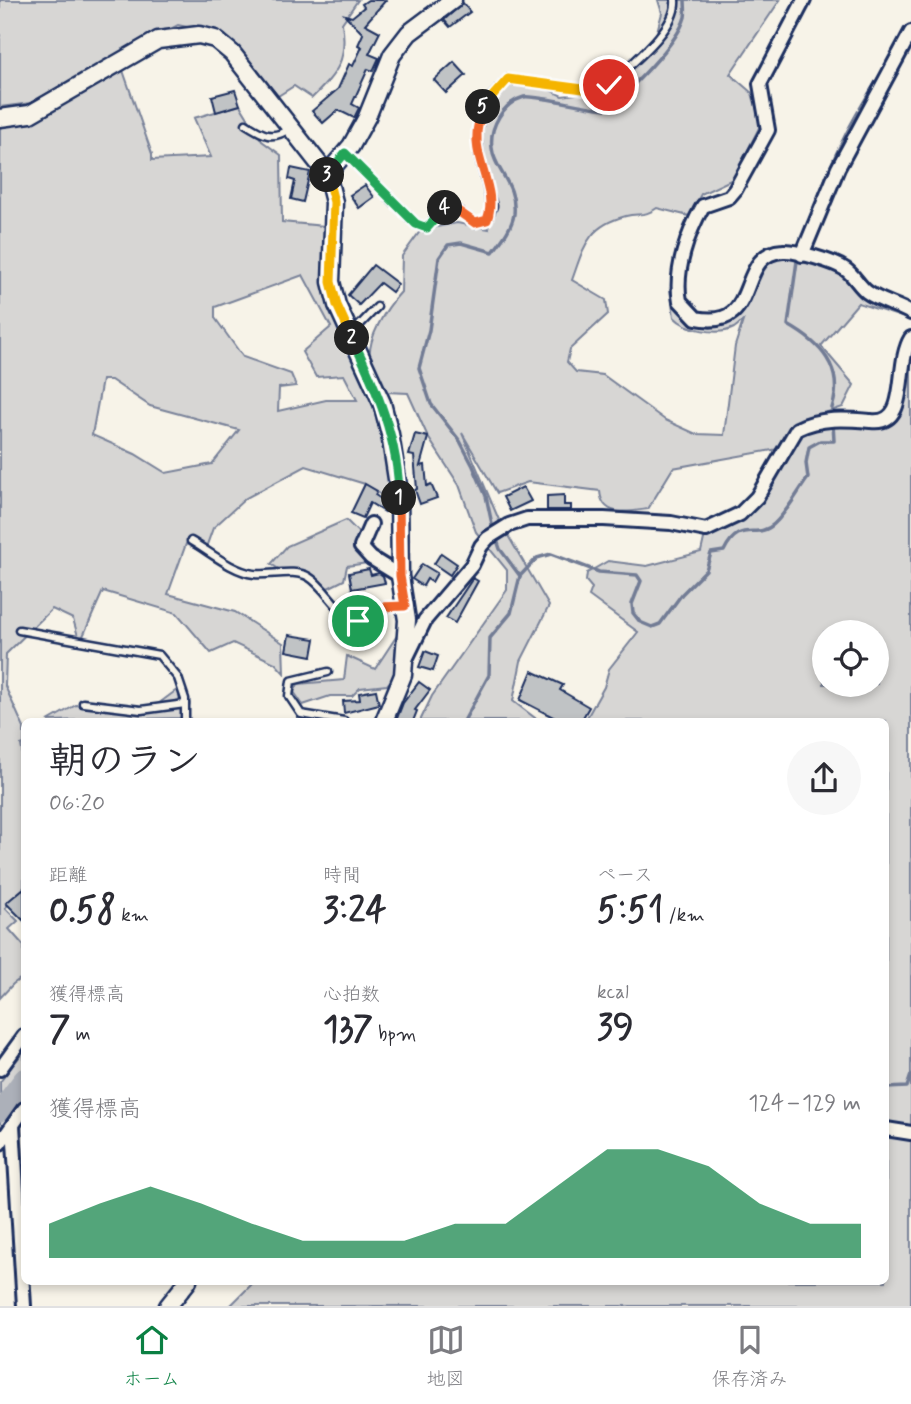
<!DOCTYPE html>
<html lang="ja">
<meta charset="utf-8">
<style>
body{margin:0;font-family:Mynerve,"Klee One",sans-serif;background:#f7f7f7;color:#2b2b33;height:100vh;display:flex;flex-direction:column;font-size:26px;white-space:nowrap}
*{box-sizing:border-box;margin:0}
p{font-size:23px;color:#7c7c81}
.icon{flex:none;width:38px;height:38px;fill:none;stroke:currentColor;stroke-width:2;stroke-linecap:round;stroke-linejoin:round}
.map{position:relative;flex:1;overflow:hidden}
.sheet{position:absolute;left:21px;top:718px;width:868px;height:567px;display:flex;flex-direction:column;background:#fff;border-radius:10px;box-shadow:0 4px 10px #0003}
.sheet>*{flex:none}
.tools{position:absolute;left:812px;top:620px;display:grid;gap:14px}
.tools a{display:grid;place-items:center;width:77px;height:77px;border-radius:50%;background:#fff;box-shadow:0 4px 10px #0003;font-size:35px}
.pin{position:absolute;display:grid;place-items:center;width:60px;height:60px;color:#fff;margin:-30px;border:4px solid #fff;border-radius:50%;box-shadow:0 2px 7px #0007}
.km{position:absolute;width:35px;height:35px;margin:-18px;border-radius:50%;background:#222;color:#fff;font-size:19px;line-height:35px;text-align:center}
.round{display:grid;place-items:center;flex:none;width:74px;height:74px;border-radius:37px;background:#f7f7f7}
.headline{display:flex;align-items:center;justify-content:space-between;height:119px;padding:0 28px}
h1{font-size:38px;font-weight:800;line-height:52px}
.stats{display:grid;grid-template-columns:repeat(3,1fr);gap:10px;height:119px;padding:7px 28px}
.stats div{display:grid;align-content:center}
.stats b{font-size:35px;font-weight:800}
.stats small{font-size:19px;font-weight:400}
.stats p{font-size:19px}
.chart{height:196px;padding:14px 28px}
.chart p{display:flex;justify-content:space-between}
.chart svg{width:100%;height:126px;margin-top:7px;fill:#0b8043;opacity:.7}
.dock{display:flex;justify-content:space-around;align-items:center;height:98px;border-top:2px solid #e1e1e2;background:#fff;font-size:19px;color:#7c7c81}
.dock a{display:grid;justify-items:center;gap:4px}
.dock .on{color:#0b8043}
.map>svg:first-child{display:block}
</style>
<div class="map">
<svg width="911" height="1306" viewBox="0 0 911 1306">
<rect width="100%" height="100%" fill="#f7f3e8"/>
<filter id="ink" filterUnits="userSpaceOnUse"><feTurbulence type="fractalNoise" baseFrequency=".0143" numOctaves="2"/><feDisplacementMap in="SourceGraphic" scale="14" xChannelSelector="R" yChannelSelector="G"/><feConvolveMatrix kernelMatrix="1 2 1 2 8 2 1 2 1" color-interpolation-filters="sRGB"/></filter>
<g filter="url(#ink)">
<g fill="#d7d6d4" stroke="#798299" stroke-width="2" fill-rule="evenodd">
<path d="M0,0H358L342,23C348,60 338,72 312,98L294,86L278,96L225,35L178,25L118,56L152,154V160L211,157L194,118L240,105L262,141L281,155L282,222L324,226L327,282L378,413L396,505L365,484L306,466L246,498L213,528L204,553L186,544L168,594L235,612L283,643L284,673L275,663L233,643L211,653L177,613L103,591L80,643L73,619L52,609L6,654L5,686L24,728V744L21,745L24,762V888L5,908L18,921L9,929L24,946V976L13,984L0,998V125L15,124L61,107L83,72L31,103L0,107ZM303,275L331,327L302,352L316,377L344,375L357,400H326L278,411L279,388L296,386L291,374L243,357L215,318V307ZM102,380H111L150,406L239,430L212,464L166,473L135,454L92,435Z"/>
<path d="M658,0H780L730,74L752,93L761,124L733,179L701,194L689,216L657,208C645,217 639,213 626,216C587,226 584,247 572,280L606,300L608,314L570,349L567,362L576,372L603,375L665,420L696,434L724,435L735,346L743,321C740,323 737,326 734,328C718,336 686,330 674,317L670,289L675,291L696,319L728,317L770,254L804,255L845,269L911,320L858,303L821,346L854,385L843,407L797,422L778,449L673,468L648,509C628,512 602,518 600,491L528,482L497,493L462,433L499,520L549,606L521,661L513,701L539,721H420L432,696L507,590V570L476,532L459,485L428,437L408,393L387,392C381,383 371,374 370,363C366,339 386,308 401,292L402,256L421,230L457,223L489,229L474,133L487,95L525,77L562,96L613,89L624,81L626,68L652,50L662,13Z"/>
<path d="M911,343V1306H230L255,1281H886V721H585L604,687L609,669L638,632L589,596L592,588L586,581L587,573L608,561L647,566L701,552L706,530L740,514L797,429L815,422L884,423L900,411ZM824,632H877V684H824Z"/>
<path d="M346,520L361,535L368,563L347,566L344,580L328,588C310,575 289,578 271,564L287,546Z"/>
<polygon points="398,634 395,676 387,685 360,688 352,696 330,696 303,705 294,692 298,684 344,680 347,656 375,669"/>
<polygon points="178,689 182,718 48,721 76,705 118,710 150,710"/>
<polygon points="24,1051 24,1097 0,1131 0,1082"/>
</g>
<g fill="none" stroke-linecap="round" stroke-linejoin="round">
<g stroke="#727c95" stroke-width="3.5">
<path d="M815,209C831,156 858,110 888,63"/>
<path d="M797,261L788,325C820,343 845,368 832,408"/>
<path d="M493,529L486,496L473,466L460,441L431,404L419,368L429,330L439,258L448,245L461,243L493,252C501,241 512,228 514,214C517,183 494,170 492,148C489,127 503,103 524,97C536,95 588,108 605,109C628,93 678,43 685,17C686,12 685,5 685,0"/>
<polyline points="496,537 500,549 520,576"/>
<path d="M464,721L489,675L490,638L511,613L520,576L537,558L551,554L599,572L637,575L641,581L632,604L633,613L640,622L652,627L660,624L682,594L706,570L711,553L724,551C740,518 756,541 774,524C787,512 797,493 808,478L806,463L809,447L820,441H834L833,423"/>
<polyline points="886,1088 907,1087 911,1075"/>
</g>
<polyline stroke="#acb0b9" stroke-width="21" points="0,1111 24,1079"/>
</g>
<g fill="#c0c3c5" stroke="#1b2f5e" stroke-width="2">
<polygon points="368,0 386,0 365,24 380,32 369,54 379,58 373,71 368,69 352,104 359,108 354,118 338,110 323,123 312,111 338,89 349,64 353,66 362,47 358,45 363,34 345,15 352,17 364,7 362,4"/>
<polygon points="463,3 470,12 450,27 444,20"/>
<polygon points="454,62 466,75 446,93 434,80"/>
<polygon points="235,90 240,105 216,112 212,96"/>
<polygon points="291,168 310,172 303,202 291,199 295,181 289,179"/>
<polygon points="365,185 374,197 359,208 350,195"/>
<polygon points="373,265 398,284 392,292 380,283 359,305 348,295"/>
<polygon points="415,434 428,437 420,466 425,465 427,486 431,484 437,498 420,504 415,490 417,489 414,456 409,455"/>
<polygon points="365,484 377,491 375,495 389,504 385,512 370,503 363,518 351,513"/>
<polygon points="523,487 531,501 510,511 503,497"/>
<polygon points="564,495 564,505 571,505 571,510 547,510 547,496"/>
<polygon points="441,553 457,564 450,575 434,564"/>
<polygon points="422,564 437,573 432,582 427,579 423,586 412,579"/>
<polygon points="369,569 371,575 379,573 383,576 385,583 352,589 349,573"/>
<polygon points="473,578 478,581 455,623 446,618"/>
<polygon points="289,635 315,639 312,656 286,651"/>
<polygon points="425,651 438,656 433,671 419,667"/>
<polygon points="532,671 563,685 560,690 589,707 581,721 553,721 555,718 520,700"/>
<polygon points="419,682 430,690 415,710 417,711 413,721 396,721 403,703"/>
<polygon points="376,690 379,704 344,713 343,701 360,700 359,693"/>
<polygon points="24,888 24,921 6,903"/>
</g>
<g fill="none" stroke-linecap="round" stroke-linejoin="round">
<defs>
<g id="lane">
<path d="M246,124C263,135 273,141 290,128"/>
<path d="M346,154L416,224L427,228L448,203L475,223L487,220L493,206L480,161L477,134L484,104L508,79L598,91L609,85C628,66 678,29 675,0"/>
<polyline points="352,333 377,307"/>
<path d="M191,541C210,552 232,571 254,574C271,576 294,568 309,577C331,590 345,635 377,618L379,607L403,606"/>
<polyline points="19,630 159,655 178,678 185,699 185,721"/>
<polyline points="328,672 291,681 289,696 301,714 344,721"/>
<polyline points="83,703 141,710 185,704"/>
</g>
<g id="street">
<path d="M804,0L760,84L768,130L735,190L729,197L703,206C688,232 674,271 680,301L696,318C763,332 734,253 783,251C795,250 835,262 845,269C854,275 859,286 867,292C879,301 898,305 911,313"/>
<polyline points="802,255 838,168 911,32"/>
<polyline points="371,524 361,547 371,558 400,576"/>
<path d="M406,659L425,620L472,565L481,546L488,538L509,525L527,519H604L671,523L706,530L740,514L757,497L797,429C821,417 845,419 871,421C911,426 894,365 911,338"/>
<polyline points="0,1069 24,1036"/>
<polyline points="13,1125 24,1306"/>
<polyline points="886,1129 911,1133"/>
<polyline points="0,1143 24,1109"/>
</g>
<g id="secondary">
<polyline points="0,118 30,114 158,40 199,35 215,39 232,53 327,174 334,202 331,282 337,305 382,403 390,434 399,492 400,576 407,620 403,675 384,721"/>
<polyline points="327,174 351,146 367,117 392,55 409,33 453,0"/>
<polyline points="168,1306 188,1281"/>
</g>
</defs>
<use href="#lane" stroke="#1b2f5e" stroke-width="11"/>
<use href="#street" stroke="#1b2f5e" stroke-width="18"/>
<use href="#secondary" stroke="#1b2f5e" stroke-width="21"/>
<use href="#lane" stroke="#f7f3e8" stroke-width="6"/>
<use href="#street" stroke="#f7f3e8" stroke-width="12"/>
<use href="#secondary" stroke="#f7f3e8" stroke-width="16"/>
</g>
</g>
<g fill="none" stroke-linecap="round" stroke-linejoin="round" filter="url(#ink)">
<defs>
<polyline id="split-1" points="358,621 369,623 377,618 379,607 405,606 400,576 399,498"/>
<path id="split-2" d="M352,338C376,387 399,441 399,498"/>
<polyline id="split-3" points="327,175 334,202 331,282 337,305 352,338"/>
<polyline id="split-4" points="327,175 345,153 416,224 427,228 445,208"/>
<path id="split-5" d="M445,208L448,204L475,223L487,220C498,192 475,164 477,134C477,125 481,116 483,107"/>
<polyline id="split-6" points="483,107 508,79 598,91 609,85"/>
</defs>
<use href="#split-1" stroke="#fff" stroke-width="14"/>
<use href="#split-2" stroke="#fff" stroke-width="14"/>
<use href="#split-3" stroke="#fff" stroke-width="14"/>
<use href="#split-4" stroke="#fff" stroke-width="14"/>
<use href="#split-5" stroke="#fff" stroke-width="14"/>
<use href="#split-6" stroke="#fff" stroke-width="14"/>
<use href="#split-1" stroke="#f0652b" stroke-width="9"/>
<use href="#split-2" stroke="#22a559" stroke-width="9"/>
<use href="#split-3" stroke="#f5b400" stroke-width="9"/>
<use href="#split-4" stroke="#22a559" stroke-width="9"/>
<use href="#split-5" stroke="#f0652b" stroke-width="9"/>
<use href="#split-6" stroke="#f5b400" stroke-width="9"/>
</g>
</svg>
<div class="tools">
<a><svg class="icon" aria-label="locate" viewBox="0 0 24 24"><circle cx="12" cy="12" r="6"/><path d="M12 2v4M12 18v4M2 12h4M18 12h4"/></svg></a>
</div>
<div class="pin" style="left:358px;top:621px;background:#1e9e55"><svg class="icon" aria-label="arrive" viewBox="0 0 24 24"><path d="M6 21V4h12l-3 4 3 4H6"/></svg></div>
<div class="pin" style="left:609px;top:85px;background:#d93025"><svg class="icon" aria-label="check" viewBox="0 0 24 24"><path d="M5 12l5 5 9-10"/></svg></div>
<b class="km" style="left:399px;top:498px">1</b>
<b class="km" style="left:352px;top:338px">2</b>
<b class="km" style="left:327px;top:175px">3</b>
<b class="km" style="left:445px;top:208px">4</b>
<b class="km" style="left:483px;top:107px">5</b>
<section class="sheet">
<div class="headline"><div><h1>朝のラン</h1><p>06:20</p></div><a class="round"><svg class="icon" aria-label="share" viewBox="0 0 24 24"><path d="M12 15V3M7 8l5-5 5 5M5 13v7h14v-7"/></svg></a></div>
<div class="stats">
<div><p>距離</p><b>0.58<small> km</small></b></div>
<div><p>時間</p><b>3:24</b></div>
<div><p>ペース</p><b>5:51<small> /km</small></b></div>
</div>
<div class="stats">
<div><p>獲得標高</p><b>7<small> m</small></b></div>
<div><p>心拍数</p><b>137<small> bpm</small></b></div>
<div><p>kcal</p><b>39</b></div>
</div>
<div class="chart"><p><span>獲得標高</span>124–129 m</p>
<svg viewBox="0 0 160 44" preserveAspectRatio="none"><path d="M0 44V32L10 25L20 19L30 25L40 32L50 38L60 38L70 38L80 32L90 32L100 19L110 6L120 6L130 12L140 25L150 32L160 32V44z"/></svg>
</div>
</section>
</div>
<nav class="dock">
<a class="on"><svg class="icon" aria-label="home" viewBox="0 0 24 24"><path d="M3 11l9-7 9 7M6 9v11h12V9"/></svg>ホーム</a>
<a><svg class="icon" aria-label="map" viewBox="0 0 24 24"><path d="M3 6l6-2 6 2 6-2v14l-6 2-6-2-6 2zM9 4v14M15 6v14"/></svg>地図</a>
<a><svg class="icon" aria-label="saved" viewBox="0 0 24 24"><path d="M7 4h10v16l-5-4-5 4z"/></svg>保存済み</a>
</nav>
